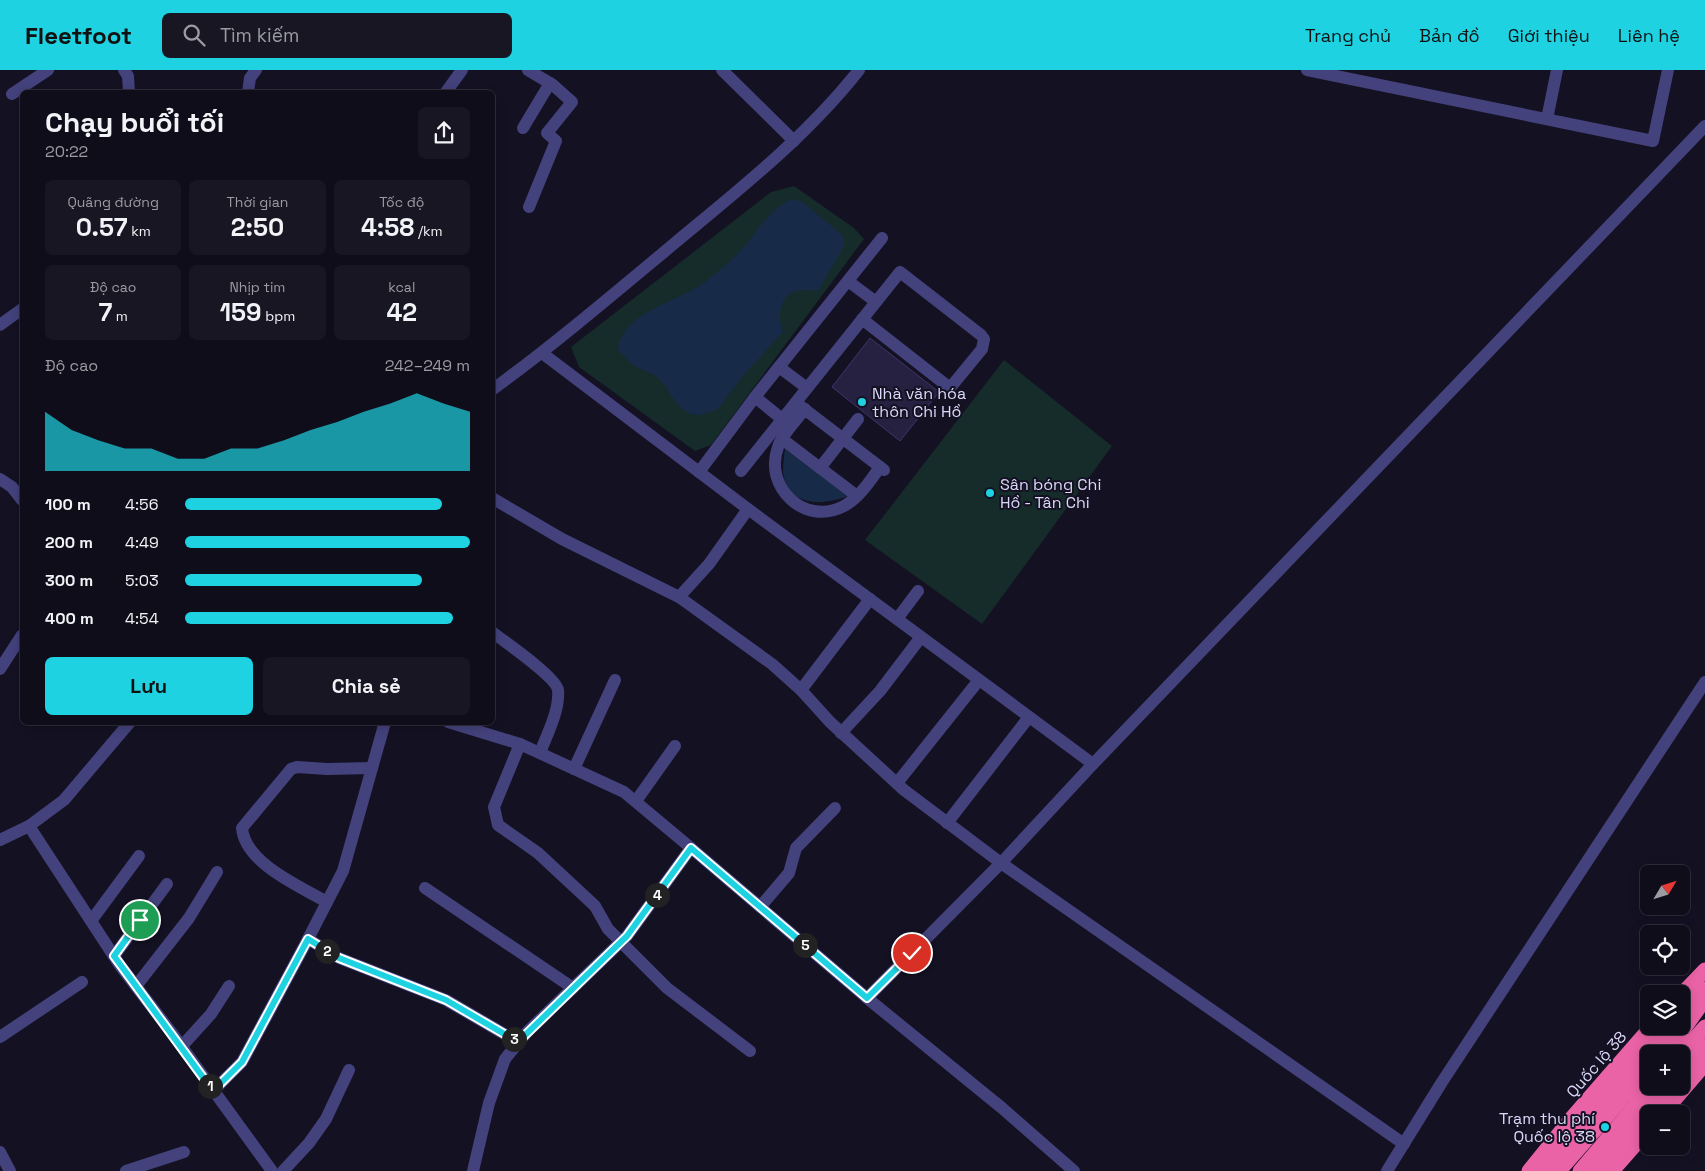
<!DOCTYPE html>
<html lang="vi">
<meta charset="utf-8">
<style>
body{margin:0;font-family:"Space Grotesk",sans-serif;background:#181623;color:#f1f3f6;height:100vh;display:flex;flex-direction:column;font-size:19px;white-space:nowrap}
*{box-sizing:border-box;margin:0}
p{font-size:16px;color:#9b9ca2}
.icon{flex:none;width:28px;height:28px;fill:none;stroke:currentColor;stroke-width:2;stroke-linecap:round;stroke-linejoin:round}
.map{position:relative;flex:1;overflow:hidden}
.details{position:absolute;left:20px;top:20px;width:475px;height:635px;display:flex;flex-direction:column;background:#0f0d1a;border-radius:8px;box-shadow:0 2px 12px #0003,0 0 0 1px #2f2d39}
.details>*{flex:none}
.needle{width:32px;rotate:52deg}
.tools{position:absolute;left:1640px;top:795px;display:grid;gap:10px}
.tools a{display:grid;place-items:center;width:50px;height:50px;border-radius:8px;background:#0f0d1a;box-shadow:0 2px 12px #0003,0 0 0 1px #2f2d39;font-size:25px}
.pin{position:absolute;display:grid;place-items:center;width:42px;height:42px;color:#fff;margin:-21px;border:2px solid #fff;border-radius:50%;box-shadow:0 1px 5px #0007}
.km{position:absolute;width:25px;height:25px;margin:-12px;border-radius:50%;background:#222;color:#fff;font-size:14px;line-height:25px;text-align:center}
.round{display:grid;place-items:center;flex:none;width:52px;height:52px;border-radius:8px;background:#181623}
.head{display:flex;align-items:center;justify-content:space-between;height:85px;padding:0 25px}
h1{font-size:28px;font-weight:700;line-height:38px}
.figures{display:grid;grid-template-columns:repeat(3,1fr);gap:8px;height:85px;padding:5px 25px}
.figures div{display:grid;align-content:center;border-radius:8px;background:#181623;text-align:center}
.figures b{font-size:25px;font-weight:700}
.figures small{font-size:14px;font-weight:400}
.figures p{font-size:14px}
.chart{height:140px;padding:10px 25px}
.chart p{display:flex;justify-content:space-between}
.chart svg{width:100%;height:90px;margin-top:5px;fill:#1ed2e1;opacity:.7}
.primary-button{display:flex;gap:10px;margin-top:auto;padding:10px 25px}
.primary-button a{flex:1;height:58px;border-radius:8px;background:#1ed2e1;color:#111;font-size:20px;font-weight:700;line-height:58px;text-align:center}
.primary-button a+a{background:#181623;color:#f1f3f6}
ul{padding:0 25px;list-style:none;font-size:16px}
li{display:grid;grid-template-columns:80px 60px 1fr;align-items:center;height:38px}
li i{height:12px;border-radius:6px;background:#1ed2e1}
header{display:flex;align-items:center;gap:30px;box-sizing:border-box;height:70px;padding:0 25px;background:#1ed2e1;color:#111}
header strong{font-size:24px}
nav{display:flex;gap:28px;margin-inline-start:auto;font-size:18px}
.search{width:350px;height:45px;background:#181623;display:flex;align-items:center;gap:12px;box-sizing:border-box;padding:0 18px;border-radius:8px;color:#9b9ca2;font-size:19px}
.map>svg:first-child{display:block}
</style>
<header>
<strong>Fleetfoot</strong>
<div class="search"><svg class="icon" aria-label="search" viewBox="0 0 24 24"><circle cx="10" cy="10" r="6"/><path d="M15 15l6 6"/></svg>Tìm kiếm</div>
<nav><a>Trang chủ</a><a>Bản đồ</a><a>Giới thiệu</a><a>Liên hệ</a></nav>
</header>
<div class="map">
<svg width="1705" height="1101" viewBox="0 0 1705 1101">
<rect width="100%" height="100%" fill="#141123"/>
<g fill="#152c2a">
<polygon points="794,116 854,158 864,169 711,375 695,381 579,297 571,277 771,122"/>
<polygon points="1004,290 1112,376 982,554 865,470"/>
</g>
<g fill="#172b48">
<path d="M793,129L804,133L841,164L844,168V176L818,221C811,221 803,219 797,221C779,225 777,248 783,262L741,308L718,339L700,345L691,344L683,339L676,333L664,314L655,305L634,296L617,279C625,241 674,234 702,214C716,204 730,192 742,179C759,160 769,138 793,129Z"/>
<path d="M785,379L848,426C823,436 787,437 783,402C783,394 784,386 785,379Z"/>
</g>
<polygon fill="#262041" stroke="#3e356a" points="870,268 939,322 900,371 832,317"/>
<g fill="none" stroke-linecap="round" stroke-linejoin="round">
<g stroke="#43427c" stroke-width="12">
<polyline points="124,0 128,6 129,22"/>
<polyline points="528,0 553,15 572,32 547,63 556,71 529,137"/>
<polyline points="722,0 794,71"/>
<polyline points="1307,0 1653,71 1668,0"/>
<polyline points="248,22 250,8 256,0"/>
<polyline points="446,22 462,0"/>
<polyline points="12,24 48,0"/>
<polyline points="1547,49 1557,0"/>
<polyline points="523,58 550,13"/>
<polyline points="862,249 950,318 982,279 984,269 981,265 900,202 876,232"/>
<polyline points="0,255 22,239"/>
<polyline points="542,283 748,439 1093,694"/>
<polyline points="779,297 807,318"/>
<path d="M492,320C556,273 616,222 676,172C741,118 807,66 859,0"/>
<polyline points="755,327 782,349"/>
<polyline points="799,335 884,400"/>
<path d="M805,339C796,351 782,364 778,377C763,417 805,457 844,436C859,428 870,411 880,397"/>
<polyline points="782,369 857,426"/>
<polyline points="820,398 858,349"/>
<polyline points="741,401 876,232 848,211"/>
<polyline points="699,402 755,327 882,168"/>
<polyline points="0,409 12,417 22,430"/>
<polyline points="492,428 562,469 679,527 772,594 801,620 830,652 904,720 1001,793 867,928 1002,1038 1074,1101"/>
<polyline points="679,527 709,494 748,439"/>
<polyline points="897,549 918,521"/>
<path d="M492,562C505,572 556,607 558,620C560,640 547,664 540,683"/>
<polyline points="0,599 22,565"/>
<polyline points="801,620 870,529"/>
<polyline points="448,652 520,674 624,722 691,778"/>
<polyline points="841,663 880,621 921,567"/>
<polyline points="520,674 494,737 498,755 538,783 595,836 608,859 667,918 750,981"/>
<polyline points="574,699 615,610"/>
<polyline points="897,713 979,610"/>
<polyline points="636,731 675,676"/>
<polyline points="947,753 1029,647"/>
<polyline points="29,756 119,894 174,966 272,1101"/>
<polyline points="0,770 29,756 64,730 130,652"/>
<polyline points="425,818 573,918"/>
<path d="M327,832C299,816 245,793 242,758L291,699L297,697L327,699L372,698"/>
<polyline points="760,837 789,803 796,778 835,738"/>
<polyline points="91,851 139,786"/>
<polyline points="308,869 339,888 446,930 518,972"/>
<polyline points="114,886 167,814"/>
<polyline points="136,916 189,848 217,802"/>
<polyline points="0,967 82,912"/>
<polyline points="182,976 211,944 229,916"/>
<polyline points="213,1021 242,992 308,869 343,801 385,652"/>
<polyline points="1404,1074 1001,793 1093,694 1705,56"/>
<polyline points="0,1082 10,1101"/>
<polyline points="126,1101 184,1082"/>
<polyline points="283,1101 309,1073 326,1049 349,1000"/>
<polyline points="473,1101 489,1033 505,989 527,962 627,866 691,778 867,928"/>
<polyline points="1387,1101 1442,1012 1705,612"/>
</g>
<g stroke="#ea63a7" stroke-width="15">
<polyline points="1681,925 1705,900"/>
<polyline points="1681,942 1705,919"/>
<polyline points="1662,984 1683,960 1705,929"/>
<polyline points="1681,984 1705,957"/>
<polyline points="1681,1002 1705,976"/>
<polyline points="1662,1044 1705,994"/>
<polyline points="1529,1101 1571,1049 1652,956"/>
<polyline points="1545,1101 1668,956"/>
<polyline points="1559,1101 1649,998"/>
<polyline points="1580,1101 1652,1016"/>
<polyline points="1596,1101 1668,1016"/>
<polyline points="1612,1101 1649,1059"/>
</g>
</g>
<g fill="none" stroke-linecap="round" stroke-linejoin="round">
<defs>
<polyline id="route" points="140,850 114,886 213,1021 242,992 308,869 339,888 446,930 518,972 627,866 691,778 867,928 912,883"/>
</defs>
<use href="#route" stroke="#fff" stroke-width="10"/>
<use href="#route" stroke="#1ed2e1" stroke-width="6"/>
</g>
<g fill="#1ed2e1" stroke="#141123" stroke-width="2">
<circle cx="862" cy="332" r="5"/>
<circle cx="990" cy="423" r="5"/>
<circle cx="1605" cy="1057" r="5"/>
</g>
<g text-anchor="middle" stroke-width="4" stroke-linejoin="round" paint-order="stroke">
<g font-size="16" fill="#dbd8fa" stroke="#141123" text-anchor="start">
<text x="872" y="329">Nhà văn hóa<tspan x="872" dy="18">thôn Chi Hồ</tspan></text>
<text x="1000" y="420">Sân bóng Chi<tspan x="1000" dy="18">Hồ - Tân Chi</tspan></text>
<text x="1595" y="1054" text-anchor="end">Trạm thu phí<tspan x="1595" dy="18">Quốc lộ 38</tspan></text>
</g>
<g font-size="16" fill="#dbd8fa" stroke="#141123">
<text transform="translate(1596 994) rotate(-49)" y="6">Quốc lộ 38</text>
</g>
</g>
</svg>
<div class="tools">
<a><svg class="needle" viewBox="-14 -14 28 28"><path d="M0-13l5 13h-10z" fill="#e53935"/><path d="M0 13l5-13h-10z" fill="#9b9ca2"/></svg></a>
<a><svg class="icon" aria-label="locate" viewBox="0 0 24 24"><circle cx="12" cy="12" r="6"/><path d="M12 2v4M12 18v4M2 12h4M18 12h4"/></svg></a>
<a><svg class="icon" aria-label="layers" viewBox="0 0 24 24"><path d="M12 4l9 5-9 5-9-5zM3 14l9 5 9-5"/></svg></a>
<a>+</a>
<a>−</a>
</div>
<div class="pin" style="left:140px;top:850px;background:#1e9e55"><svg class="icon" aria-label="arrive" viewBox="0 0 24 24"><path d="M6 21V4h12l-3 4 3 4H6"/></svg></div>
<div class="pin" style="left:912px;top:883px;background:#d93025"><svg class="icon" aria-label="check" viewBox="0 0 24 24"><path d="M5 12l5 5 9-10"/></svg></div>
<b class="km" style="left:210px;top:1016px">1</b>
<b class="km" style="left:327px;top:881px">2</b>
<b class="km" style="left:514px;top:969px">3</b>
<b class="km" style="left:657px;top:825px">4</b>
<b class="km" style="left:805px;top:875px">5</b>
<section class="details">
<div class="head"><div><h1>Chạy buổi tối</h1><p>20:22</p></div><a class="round"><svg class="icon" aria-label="share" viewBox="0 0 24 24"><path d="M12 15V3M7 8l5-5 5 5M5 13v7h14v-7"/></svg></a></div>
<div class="figures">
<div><p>Quãng đường</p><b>0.57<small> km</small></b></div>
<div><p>Thời gian</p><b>2:50</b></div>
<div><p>Tốc độ</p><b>4:58<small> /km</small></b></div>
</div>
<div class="figures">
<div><p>Độ cao</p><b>7<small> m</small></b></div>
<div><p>Nhịp tim</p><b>159<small> bpm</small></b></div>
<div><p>kcal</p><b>42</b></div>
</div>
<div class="chart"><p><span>Độ cao</span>242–249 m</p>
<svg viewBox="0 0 160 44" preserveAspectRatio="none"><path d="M0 44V15L10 24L20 29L30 33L40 33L50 38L60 38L70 33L80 33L90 29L100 24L110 20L120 15L130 11L140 6L150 11L160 15V44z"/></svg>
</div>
<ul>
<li><b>100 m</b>4:56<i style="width:90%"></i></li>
<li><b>200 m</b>4:49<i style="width:100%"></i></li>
<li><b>300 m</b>5:03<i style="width:83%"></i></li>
<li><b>400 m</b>4:54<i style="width:94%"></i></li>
</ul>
<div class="primary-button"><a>Lưu</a><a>Chia sẻ</a></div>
</section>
</div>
